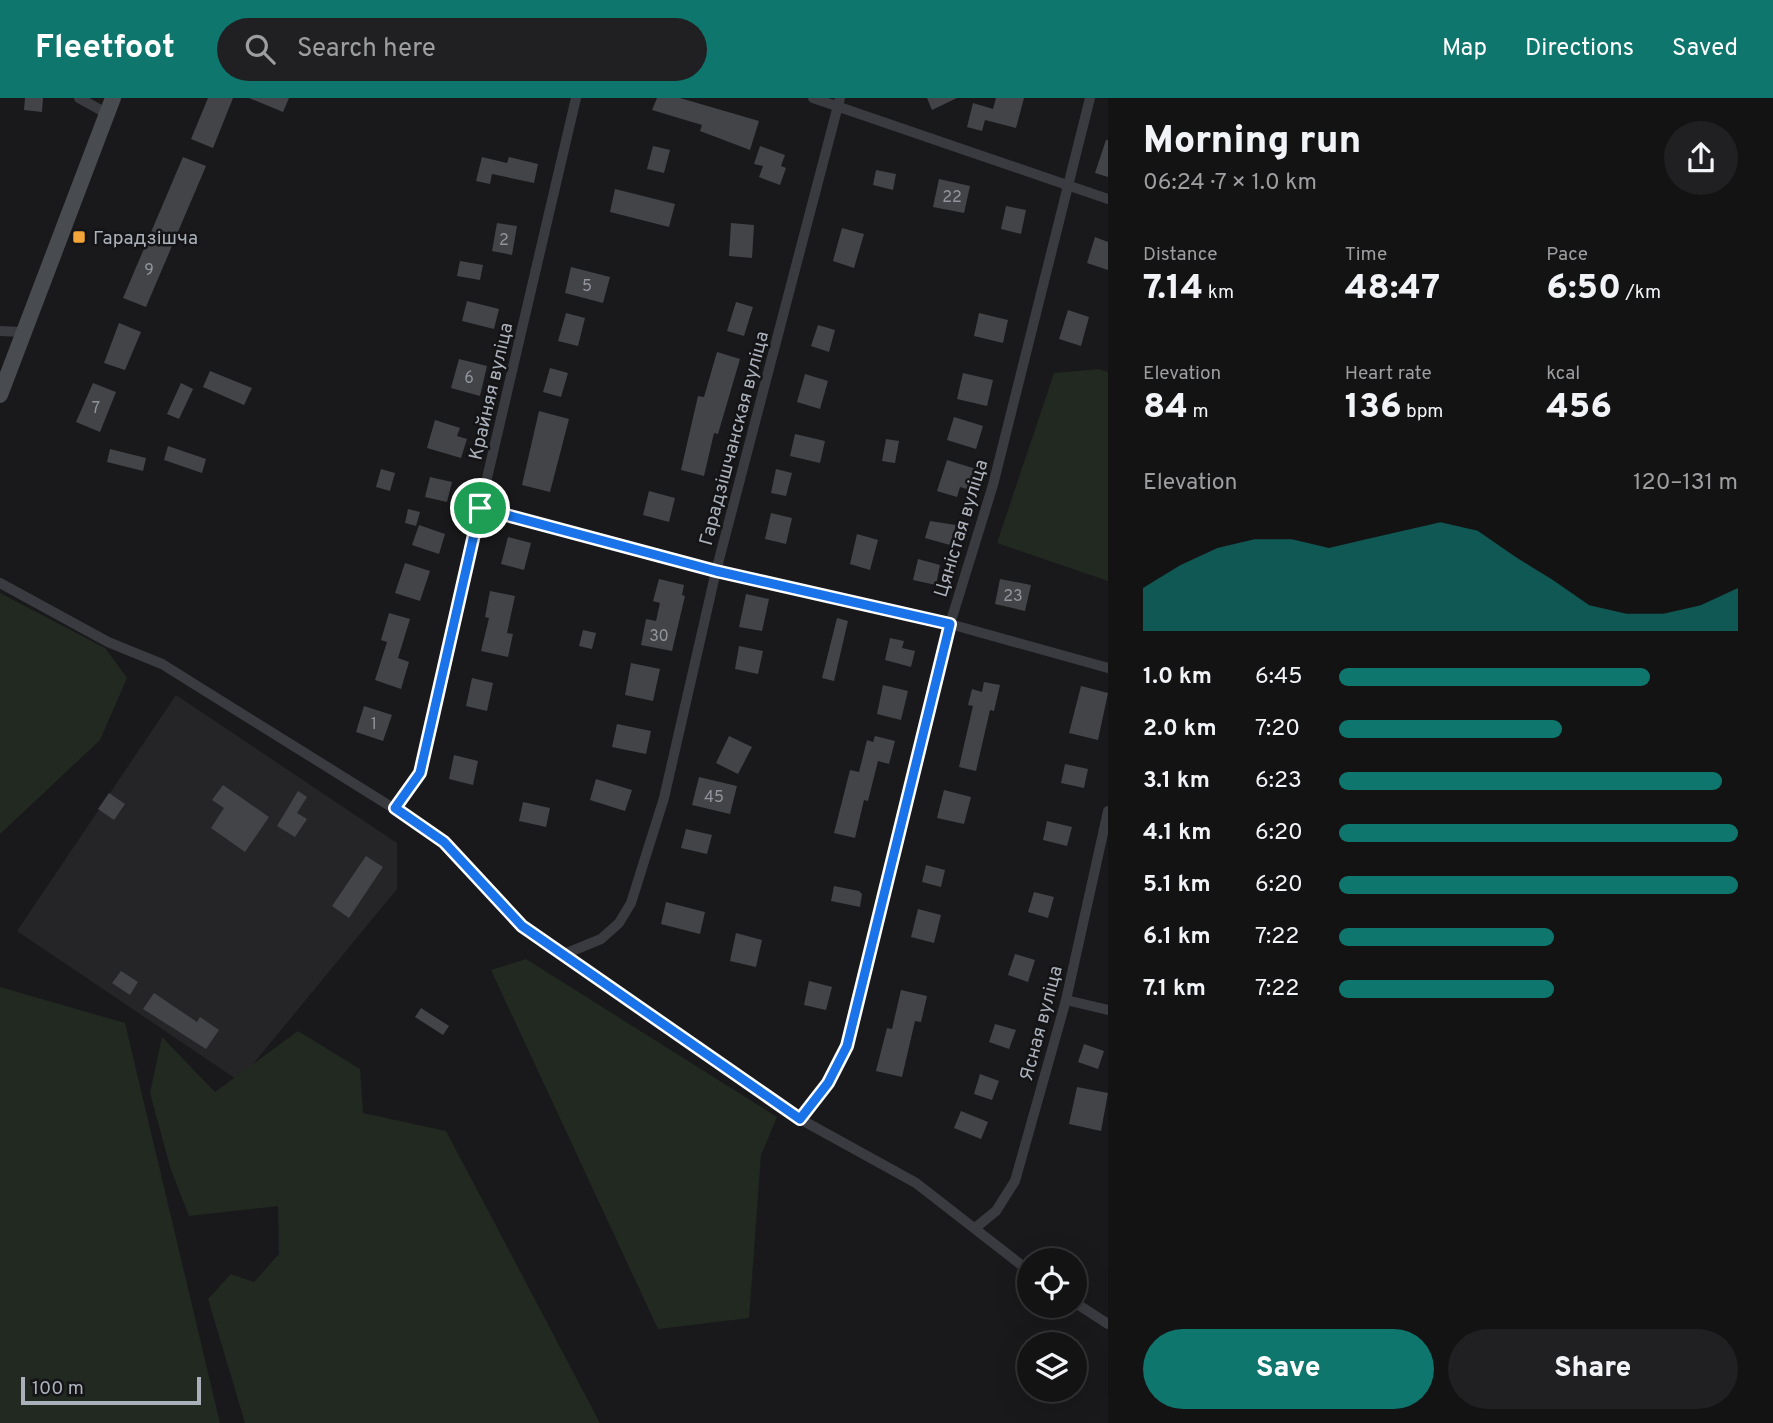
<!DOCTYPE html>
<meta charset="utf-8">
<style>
body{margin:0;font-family:Overpass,sans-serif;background:#202022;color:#f1f3f6;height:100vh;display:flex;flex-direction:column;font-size:26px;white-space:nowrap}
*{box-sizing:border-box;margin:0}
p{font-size:23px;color:#9d9ea0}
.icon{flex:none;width:38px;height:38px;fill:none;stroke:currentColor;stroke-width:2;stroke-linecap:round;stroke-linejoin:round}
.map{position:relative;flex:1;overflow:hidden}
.side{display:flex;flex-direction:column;background:#131314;width:665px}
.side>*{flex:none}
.fabs{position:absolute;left:1017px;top:1150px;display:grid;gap:14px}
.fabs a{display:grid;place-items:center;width:70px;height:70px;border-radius:50%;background:#131314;box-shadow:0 7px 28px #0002,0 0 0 2px #323234;font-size:35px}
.scale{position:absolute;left:21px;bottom:18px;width:180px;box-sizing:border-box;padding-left:7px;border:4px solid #abb1bb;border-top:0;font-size:19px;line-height:24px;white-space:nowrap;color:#abb1bb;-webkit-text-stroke:5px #141416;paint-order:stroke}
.pin{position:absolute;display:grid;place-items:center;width:60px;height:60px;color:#fff;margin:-30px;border:4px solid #fff;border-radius:50%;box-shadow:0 2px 7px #0007}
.round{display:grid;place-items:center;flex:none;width:74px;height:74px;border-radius:37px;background:#202022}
.headline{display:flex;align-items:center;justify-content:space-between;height:119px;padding:0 35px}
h1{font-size:38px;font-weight:800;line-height:52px}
.stats{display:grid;grid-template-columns:repeat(3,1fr);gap:10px;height:119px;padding:7px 35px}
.stats div{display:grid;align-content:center}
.stats b{font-size:35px;font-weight:800}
.stats small{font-size:19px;font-weight:400}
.stats p{font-size:19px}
.chart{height:196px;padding:14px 35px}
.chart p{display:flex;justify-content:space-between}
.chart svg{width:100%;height:126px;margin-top:7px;fill:#0f766e;opacity:.7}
.action{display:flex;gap:14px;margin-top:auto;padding:14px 35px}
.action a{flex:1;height:80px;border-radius:42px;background:#0f766e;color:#fff;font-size:28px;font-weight:800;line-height:80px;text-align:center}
.action a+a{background:#202022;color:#f1f3f6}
ul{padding:0 35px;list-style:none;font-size:23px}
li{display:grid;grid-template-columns:112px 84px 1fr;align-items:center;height:52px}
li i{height:18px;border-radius:9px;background:#0f766e}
header{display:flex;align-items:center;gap:42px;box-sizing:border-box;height:98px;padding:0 35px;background:#0f766e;color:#fff}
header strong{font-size:33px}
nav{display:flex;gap:38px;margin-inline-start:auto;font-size:24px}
.search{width:490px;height:63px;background:#202022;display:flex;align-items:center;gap:18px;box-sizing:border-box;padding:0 24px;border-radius:38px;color:#9d9ea0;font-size:26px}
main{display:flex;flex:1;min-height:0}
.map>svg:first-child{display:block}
</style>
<header>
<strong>Fleetfoot</strong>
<div class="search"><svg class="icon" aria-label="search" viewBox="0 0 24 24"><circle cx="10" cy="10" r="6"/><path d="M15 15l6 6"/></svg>Search here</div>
<nav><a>Map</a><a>Directions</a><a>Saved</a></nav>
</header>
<main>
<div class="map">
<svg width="1108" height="1325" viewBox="0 0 1108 1325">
<rect width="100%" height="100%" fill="#19191b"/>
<polygon fill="#252528" points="176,597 397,745 397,791 239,983 17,833"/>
<g fill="#212921">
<polygon points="1099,271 1108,274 1108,483 997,445 1054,275"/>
<polygon points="0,495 105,550 127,580 100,642 0,736"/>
<polygon points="526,861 777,1019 761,1057 749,1220 658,1231 491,872"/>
<polygon points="0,889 125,925 220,1325 0,1325"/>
<polygon points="298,933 360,971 363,1015 446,1033 600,1325 245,1325 208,1201 231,1176 254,1184 279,1156 278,1108 189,1118 171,1072 150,995 162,939 215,994"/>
</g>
<g fill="#434448">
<polygon points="25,0 43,0 42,14 24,12"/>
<polygon points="208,0 233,0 213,50 191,41"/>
<polygon points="249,0 289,0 283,14"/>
<polygon points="657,0 680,0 759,23 750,52 700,33 702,27 652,12"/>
<polygon points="927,0 957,0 932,12"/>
<polygon points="996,0 1024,0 1016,30 985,22 982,33 967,29 973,5 993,11"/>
<polygon points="1106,42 1108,42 1108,79 1095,75"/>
<polygon points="653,48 670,52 664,75 647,71"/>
<polygon points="760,48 785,57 781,68 786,70 780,87 759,79 763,68 754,66"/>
<polygon points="183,59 206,68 146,209 123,200"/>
<polygon points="482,59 507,65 509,59 538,66 534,85 492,76 490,86 476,83"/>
<polygon points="876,72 896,76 893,92 873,87"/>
<polygon points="939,81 970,88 964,115 933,109"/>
<polygon points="615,91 675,106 669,129 610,114"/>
<polygon points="1006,108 1026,112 1021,136 1001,131"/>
<polygon points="497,125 517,128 512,157 492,153"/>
<polygon points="731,125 754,127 752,160 729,158"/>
<polygon points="842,130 864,136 854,170 833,163"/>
<polygon points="1095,139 1108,144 1108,172 1087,165"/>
<polygon points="460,163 483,167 480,182 457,178"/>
<polygon points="571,169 610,179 603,205 565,195"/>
<polygon points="467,203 499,211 494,231 462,223"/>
<polygon points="736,204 753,209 744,238 727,233"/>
<polygon points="1068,212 1089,219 1081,248 1059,241"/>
<polygon points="566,215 585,220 578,248 558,243"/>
<polygon points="979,215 1008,222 1003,245 974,238"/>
<polygon points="119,225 141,234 125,272 104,265"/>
<polygon points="818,227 835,232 829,254 811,248"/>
<polygon points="717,254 740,261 718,336 714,335 704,378 681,372 698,298 704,299"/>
<polygon points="459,261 487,268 480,298 451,290"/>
<polygon points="550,270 568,275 561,299 543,294"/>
<polygon points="210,273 252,290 244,307 203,289"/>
<polygon points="963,275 993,282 987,308 957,301"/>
<polygon points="805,276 828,283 820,311 797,304"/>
<polygon points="93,285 116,294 100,334 76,324"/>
<polygon points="181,285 193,291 179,321 167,316"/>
<polygon points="539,313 569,321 550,394 522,387"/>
<polygon points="954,319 983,328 976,351 947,342"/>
<polygon points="435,322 460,330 457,338 467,341 461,360 427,350"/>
<polygon points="795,336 825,343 820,365 790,358"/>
<polygon points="886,341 899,343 895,365 882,363"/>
<polygon points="168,348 206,361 202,375 164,362"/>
<polygon points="110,351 146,360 143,373 107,364"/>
<polygon points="947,362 976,371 970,392 960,389 957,399 937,393"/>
<polygon points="381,371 395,375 390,393 376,389"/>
<polygon points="776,371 792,375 786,398 771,395"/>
<polygon points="430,379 452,384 447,404 425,399"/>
<polygon points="649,393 675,400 669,424 643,417"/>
<polygon points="408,411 420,414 416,428 405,425"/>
<polygon points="771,415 792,420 786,446 765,441"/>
<polygon points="930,423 956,427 950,447 925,440"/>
<polygon points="419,427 445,436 439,456 412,447"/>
<polygon points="857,436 878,442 870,472 850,466"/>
<polygon points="508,439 531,445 524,472 501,466"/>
<polygon points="918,461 940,467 936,487 913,482"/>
<polygon points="405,465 430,473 420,503 395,495"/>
<polygon points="659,481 684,487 682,497 685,498 672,553 641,547 646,521 656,523 660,505 653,503"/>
<polygon points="1000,481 1031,487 1025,513 995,506"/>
<polygon points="490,493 515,498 507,535 513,536 508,559 481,553 489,520 485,519"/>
<polygon points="746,496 769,501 762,533 739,529"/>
<polygon points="389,515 410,521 398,560 409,564 401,591 375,582 387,544 381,542"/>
<polygon points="837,520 848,523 834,583 822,580"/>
<polygon points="583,532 596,535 592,551 579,548"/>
<polygon points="890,540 904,543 902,550 915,553 911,569 885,562"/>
<polygon points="739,548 763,553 758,576 735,571"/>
<polygon points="631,565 660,571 653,603 625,597"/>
<polygon points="472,580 493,585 487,613 466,608"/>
<polygon points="984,584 1000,587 994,613 990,612 976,673 959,669 973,608 968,607 972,591 982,594"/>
<polygon points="883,587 908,593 901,622 877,616"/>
<polygon points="1081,588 1108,595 1098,642 1069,635"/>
<polygon points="364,608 392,617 383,643 356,634"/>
<polygon points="617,626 651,633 646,656 612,649"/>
<polygon points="729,638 752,649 738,676 716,665"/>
<polygon points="875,638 895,643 889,666 878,663 868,703 864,702 855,740 834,735 850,672 859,674 867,642 873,644"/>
<polygon points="454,657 478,663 473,687 449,681"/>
<polygon points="1065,666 1088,671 1084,690 1061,685"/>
<polygon points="699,679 737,688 730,716 692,707"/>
<polygon points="596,681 632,692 625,713 590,702"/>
<polygon points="223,687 269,719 245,754 211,730 224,710 212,702"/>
<polygon points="944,692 971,699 964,726 937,720"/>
<polygon points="298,693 307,699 297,715 307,721 295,739 277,728"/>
<polygon points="109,695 125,706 114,722 98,711"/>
<polygon points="523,704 550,710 546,729 519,723"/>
<polygon points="1047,723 1072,729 1067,748 1043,742"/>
<polygon points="686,731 712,737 707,756 681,750"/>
<polygon points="366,758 383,769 349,820 332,808"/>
<polygon points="926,767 945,772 941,789 922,784"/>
<polygon points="834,788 859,793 862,796 860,809 831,803"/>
<polygon points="1034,794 1054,799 1048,820 1028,814"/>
<polygon points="666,804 705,814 700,836 661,826"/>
<polygon points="918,811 941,817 934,845 911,839"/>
<polygon points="736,835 762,842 756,869 730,863"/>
<polygon points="1015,856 1035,862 1028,884 1008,877"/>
<polygon points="121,873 138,884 130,897 112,885"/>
<polygon points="809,883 832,889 826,912 804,907"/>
<polygon points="901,892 927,898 921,924 915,923 902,979 876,973 887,930 892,931"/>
<polygon points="154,895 197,924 200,919 219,932 206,951 143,911"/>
<polygon points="421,910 449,928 443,937 415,919"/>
<polygon points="995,926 1016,932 1009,951 989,944"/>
<polygon points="1084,946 1104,953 1098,971 1078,964"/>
<polygon points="980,976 999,983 992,1002 974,996"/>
<polygon points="1077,989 1108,995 1101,1033 1069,1026"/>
<polygon points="961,1013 988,1024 981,1041 954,1030"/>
</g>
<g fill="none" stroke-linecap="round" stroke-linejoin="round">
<g stroke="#3a3b40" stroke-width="10">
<polyline points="79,0 108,16"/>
<polyline points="813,0 1108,101"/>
<polyline points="0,233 23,234"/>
<polyline points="480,410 716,473 950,526 1108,570"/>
<polyline points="0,485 108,544 162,566 422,728 444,744 521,828 562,857 800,1021 916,1085 1029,1173"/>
<polyline points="395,710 420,675 434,624 480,410 576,0"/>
<polyline points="562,857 601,841 619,825 631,805 664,700 716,473 840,0"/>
<polyline points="1066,902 1108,912"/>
<polyline points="800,1021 828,985 847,948 950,526 993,387 1090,0"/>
<polyline points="975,1130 996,1113 1015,1083 1066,902 1108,713"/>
<polyline points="1074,1204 1108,1226"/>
</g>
<polyline stroke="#484b50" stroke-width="16" points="0,297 113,0"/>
</g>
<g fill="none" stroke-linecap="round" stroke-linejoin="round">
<defs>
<polygon id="route" points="480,410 716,473 950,526 847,948 828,985 800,1021 522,828 444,744 395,710 420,675"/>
</defs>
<use href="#route" stroke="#fff" stroke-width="14"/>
<use href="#route" stroke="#1a73e8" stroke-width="9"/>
</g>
<rect fill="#f3a539" stroke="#141416" stroke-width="2.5" x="72" y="132" width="14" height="14" rx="3.5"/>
<g text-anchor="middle" stroke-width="5" stroke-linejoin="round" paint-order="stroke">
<g font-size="16" fill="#91969e">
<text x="952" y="104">22</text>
<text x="504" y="147">2</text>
<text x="149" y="177">9</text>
<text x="587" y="193">5</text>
<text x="469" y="285">6</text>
<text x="96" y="315">7</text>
<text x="1013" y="503">23</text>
<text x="659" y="543">30</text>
<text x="374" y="631">1</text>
<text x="714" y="704">45</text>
</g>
<g font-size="19" fill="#abb1bb" stroke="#141416" text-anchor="start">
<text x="93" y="146">Гарадзішча</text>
</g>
<g font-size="19" fill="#abb1bb" stroke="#141416">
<text transform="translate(490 293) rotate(-77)" y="7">Крайняя вуліца</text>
<text transform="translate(733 340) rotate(-75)" y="7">Гарадзішчанская вуліца</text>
<text transform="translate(960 430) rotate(-73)" y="7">Цяністая вуліца</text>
<text transform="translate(1040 925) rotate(-75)" y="7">Ясная вуліца</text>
</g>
</g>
</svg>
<div class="fabs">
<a><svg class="icon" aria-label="locate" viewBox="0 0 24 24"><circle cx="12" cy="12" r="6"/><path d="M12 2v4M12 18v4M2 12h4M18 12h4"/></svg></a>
<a><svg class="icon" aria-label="layers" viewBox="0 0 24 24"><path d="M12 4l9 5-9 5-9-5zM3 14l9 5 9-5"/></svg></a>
</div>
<div class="scale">100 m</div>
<div class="pin" style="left:480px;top:410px;background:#1e9e55"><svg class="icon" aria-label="arrive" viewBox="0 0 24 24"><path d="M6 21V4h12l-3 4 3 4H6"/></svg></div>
</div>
<section class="side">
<div class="headline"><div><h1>Morning run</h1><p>06:24 · 7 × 1.0 km</p></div><a class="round"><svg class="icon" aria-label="share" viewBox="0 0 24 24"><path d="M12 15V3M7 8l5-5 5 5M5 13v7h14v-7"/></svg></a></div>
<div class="stats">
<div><p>Distance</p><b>7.14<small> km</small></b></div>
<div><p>Time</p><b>48:47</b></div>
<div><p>Pace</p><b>6:50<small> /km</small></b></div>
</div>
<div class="stats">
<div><p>Elevation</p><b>84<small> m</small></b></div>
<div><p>Heart rate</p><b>136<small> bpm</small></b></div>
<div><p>kcal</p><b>456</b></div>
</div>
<div class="chart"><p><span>Elevation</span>120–131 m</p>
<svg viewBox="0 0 160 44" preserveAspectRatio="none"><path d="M0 44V29L10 21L20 15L30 12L40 12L50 15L60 12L70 9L80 6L90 9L100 18L110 26L120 35L130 38L140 38L150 35L160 29V44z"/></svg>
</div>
<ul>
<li><b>1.0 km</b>6:45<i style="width:78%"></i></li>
<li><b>2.0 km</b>7:20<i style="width:56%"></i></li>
<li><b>3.1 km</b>6:23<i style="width:96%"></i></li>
<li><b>4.1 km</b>6:20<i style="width:100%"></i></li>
<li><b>5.1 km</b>6:20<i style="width:100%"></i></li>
<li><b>6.1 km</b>7:22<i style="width:54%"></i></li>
<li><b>7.1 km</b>7:22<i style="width:54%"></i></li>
</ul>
<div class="action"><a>Save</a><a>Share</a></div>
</section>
</main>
